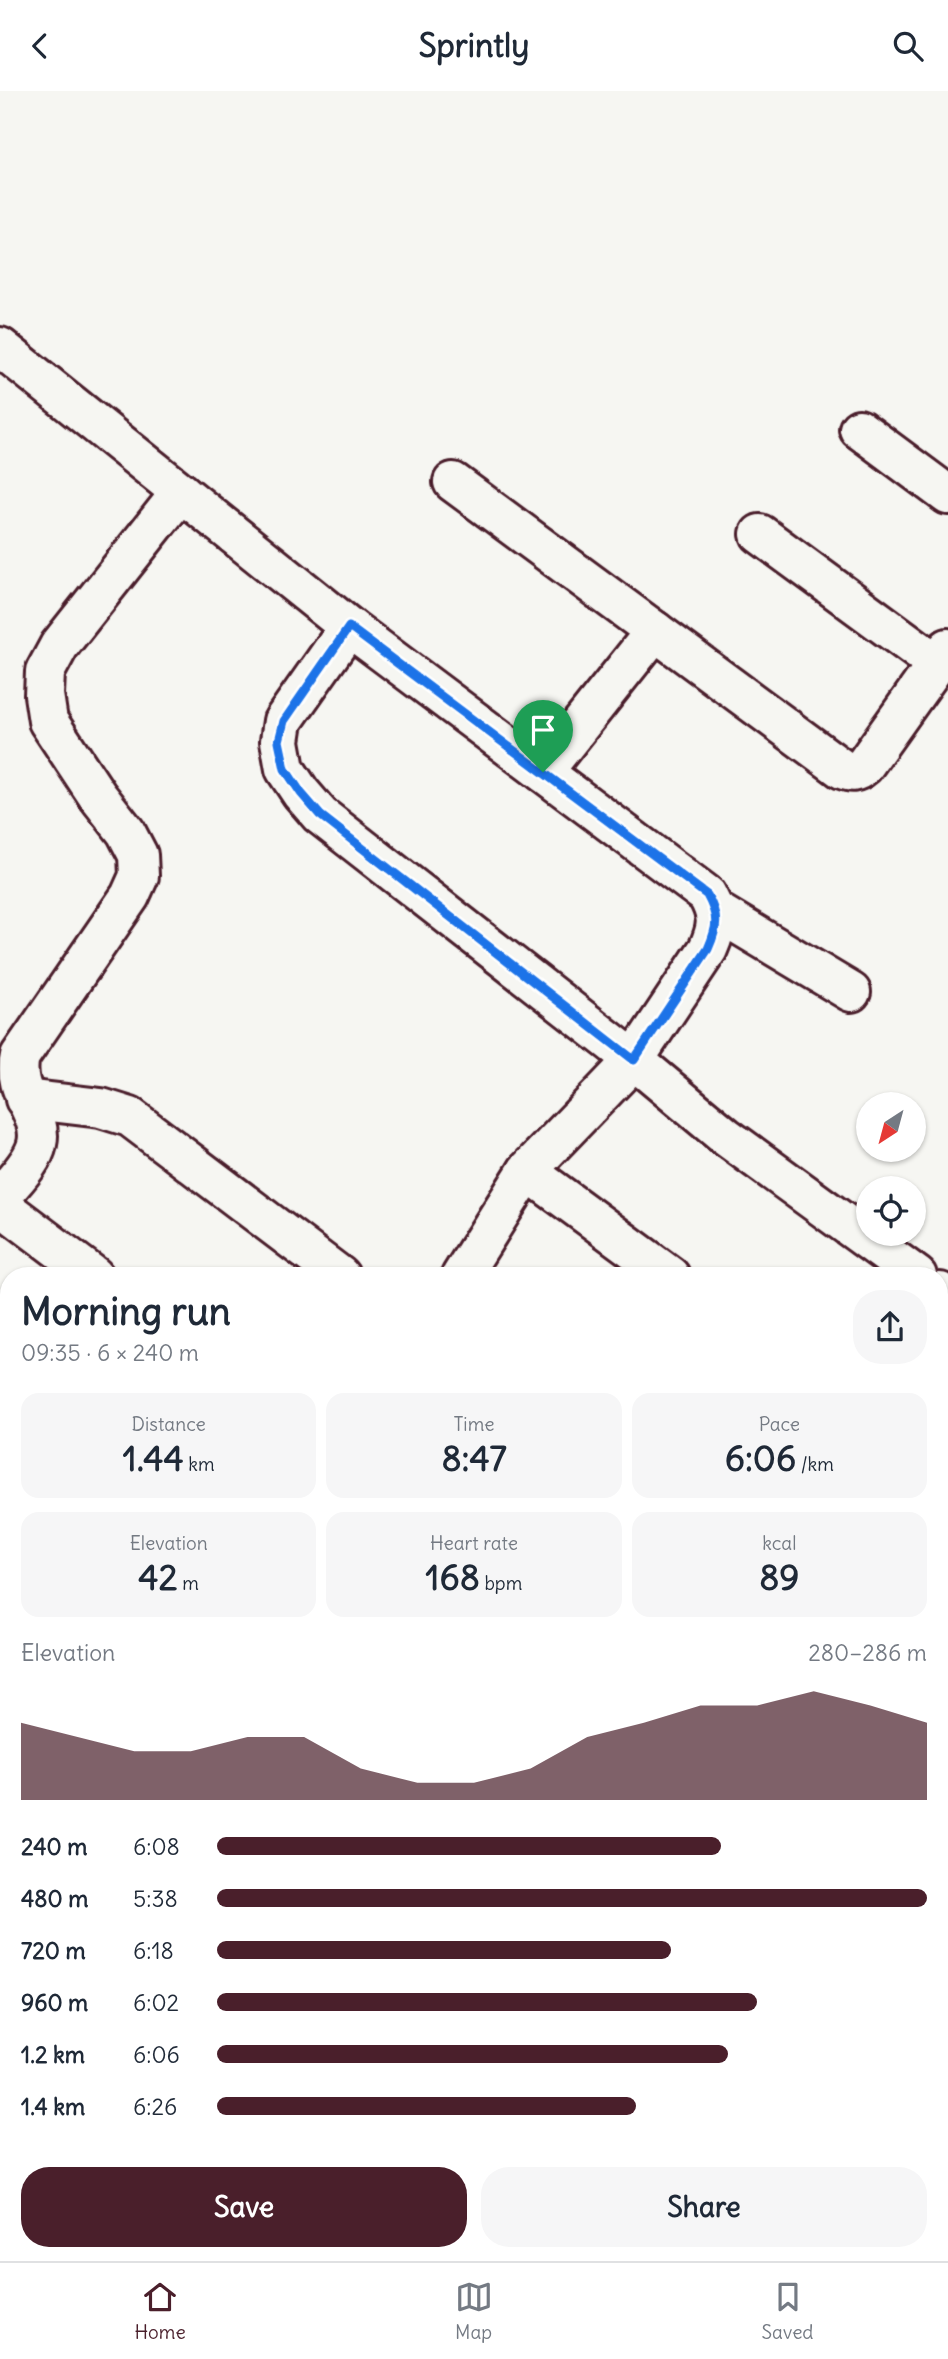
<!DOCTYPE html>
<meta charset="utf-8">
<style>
body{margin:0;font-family:Delius,sans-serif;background:#f6f6f7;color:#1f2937;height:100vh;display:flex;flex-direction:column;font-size:26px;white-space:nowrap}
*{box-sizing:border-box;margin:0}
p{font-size:23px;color:#747a83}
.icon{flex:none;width:38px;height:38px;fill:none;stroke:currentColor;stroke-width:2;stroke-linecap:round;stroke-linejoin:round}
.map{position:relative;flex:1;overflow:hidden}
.details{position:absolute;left:0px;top:1176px;width:948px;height:994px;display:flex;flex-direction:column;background:#fff;border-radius:28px 28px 0 0;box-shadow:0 2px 5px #0004}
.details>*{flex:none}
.needle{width:46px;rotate:216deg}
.controls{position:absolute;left:856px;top:1001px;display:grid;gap:14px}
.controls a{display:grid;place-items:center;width:70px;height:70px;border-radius:50%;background:#fff;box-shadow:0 2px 5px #0004;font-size:35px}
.pin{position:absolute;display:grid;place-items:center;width:60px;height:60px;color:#fff;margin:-72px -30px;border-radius:50% 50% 50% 0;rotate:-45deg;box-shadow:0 0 7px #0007}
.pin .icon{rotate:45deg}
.round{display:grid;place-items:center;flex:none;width:74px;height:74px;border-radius:28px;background:#f6f6f7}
.head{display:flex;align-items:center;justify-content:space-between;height:119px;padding:0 21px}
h1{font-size:38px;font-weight:700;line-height:52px}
.figures{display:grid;grid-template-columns:repeat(3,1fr);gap:10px;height:119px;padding:7px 21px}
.figures div{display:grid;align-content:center;border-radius:18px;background:#f6f6f7;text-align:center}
.figures b{font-size:35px;font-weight:700}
.figures small{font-size:19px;font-weight:400}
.figures p{font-size:19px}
.chart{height:196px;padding:14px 21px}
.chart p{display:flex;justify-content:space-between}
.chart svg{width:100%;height:126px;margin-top:7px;fill:#4a1f2b;opacity:.7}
.button{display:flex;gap:14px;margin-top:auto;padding:14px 21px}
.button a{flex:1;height:80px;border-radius:28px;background:#4a1f2b;color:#fff;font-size:28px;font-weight:700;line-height:80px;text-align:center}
.button a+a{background:#f6f6f7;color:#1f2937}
ul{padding:0 21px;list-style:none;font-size:23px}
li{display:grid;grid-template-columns:112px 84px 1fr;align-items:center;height:52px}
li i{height:18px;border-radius:9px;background:#4a1f2b}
header{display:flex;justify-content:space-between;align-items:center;height:91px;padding:0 21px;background:#fff;font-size:32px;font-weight:700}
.dock{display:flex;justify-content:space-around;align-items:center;height:98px;border-top:2px solid #e0e1e3;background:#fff;font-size:19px;color:#747a83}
.dock a{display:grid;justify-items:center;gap:4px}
.dock .selected{color:#4a1f2b}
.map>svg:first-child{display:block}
</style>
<header><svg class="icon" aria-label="back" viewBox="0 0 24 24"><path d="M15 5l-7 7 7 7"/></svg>Sprintly<svg class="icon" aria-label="search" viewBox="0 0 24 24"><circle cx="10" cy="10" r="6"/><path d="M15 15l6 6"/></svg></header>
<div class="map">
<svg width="948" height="2170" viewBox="0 0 948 2170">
<rect width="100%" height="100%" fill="#f6f6f2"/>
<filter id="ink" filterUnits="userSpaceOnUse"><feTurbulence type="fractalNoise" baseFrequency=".0143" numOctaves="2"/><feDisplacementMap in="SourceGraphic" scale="14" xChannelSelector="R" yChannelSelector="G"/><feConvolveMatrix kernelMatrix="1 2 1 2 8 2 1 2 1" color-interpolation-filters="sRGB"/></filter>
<g filter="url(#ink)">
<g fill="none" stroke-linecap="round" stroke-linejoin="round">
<defs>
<g id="street">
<path d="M0,256L349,536L707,804C719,826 718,835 708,858L634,969L725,1045L917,1185"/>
<polyline points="859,338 948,404"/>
<path d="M453,391L842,678C852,682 856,682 864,675L948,557"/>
<polyline points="760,443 937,573"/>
<polyline points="349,536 283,630 280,650 285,678 301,702 320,724 634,969 527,1080 461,1185"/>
<polyline points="543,681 655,540"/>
<polyline points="716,820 851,901"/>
<polyline points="25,1008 101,1017 130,1026 340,1185"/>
<polyline points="527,1080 670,1185"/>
<path d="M0,1107C12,1091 33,1072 37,1053C44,1023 11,1002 20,965L130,805L139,785L138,764L126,741L97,704L48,630L44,604L45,581L59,555L181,401"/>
<polyline points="0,1114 94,1185"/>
<polyline points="940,1201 948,1207"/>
<polyline points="0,1305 9,1312"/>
<polyline points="940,1375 948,1381"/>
<polyline points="0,1449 9,1456"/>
<polyline points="0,1494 9,1484"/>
<polyline points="940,1579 948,1568"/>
<polyline points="940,1647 948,1654"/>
<polyline points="0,1663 9,1670"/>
<polyline points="0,1840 9,1853"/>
<polyline points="940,1878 948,1883"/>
<polyline points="1,1918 9,1897"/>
<polyline points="940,2130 948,2118"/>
<polyline points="321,2161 333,2170"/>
<polyline points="606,2161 618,2170"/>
<polyline points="0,2163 10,2170"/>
<polyline points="912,2170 918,2161"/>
</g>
</defs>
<use href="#street" stroke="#4a1f2b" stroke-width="44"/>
<use href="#street" stroke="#f6f6f2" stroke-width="38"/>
</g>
</g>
<g fill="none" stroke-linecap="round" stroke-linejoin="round" filter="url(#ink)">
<defs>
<path id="route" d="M349,536L707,804C719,826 718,835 708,858L634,969L320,724L301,702L285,678L279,650L284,630Z"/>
</defs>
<use href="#route" stroke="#fff" stroke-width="14"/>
<use href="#route" stroke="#1a73e8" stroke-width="9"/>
</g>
</svg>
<div class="controls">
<a><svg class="needle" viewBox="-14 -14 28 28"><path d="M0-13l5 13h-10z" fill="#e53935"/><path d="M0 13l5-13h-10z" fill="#747a83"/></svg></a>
<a><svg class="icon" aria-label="locate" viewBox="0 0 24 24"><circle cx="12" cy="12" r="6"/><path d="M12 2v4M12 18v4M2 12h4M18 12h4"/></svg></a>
</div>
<div class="pin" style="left:543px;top:681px;background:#1e9e55"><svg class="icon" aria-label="arrive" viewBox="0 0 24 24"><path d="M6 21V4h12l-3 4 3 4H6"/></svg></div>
<section class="details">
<div class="head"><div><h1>Morning run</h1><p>09:35 · 6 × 240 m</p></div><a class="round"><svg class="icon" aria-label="share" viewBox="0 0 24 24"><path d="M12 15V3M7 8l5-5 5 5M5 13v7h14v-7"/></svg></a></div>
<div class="figures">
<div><p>Distance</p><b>1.44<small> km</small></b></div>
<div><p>Time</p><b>8:47</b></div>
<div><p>Pace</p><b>6:06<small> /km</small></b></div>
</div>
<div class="figures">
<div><p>Elevation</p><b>42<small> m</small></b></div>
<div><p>Heart rate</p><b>168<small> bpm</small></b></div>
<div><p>kcal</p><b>89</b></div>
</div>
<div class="chart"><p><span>Elevation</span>280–286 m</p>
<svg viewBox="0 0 160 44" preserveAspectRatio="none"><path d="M0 44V17L10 22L20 27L30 27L40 22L50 22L60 33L70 38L80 38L90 33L100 22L110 17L120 11L130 11L140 6L150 11L160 17V44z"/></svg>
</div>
<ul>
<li><b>240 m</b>6:08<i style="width:71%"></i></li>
<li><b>480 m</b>5:38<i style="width:100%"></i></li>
<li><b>720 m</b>6:18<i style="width:64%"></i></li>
<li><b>960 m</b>6:02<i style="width:76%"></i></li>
<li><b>1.2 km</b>6:06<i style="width:72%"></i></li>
<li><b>1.4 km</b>6:26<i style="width:59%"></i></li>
</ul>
<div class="button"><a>Save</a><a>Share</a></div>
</section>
</div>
<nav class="dock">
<a class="selected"><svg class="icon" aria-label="home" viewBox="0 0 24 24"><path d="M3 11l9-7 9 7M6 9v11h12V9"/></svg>Home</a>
<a><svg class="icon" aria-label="map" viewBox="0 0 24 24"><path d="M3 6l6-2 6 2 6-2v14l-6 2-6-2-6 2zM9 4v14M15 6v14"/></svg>Map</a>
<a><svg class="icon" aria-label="saved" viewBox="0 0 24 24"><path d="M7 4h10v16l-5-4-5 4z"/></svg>Saved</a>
</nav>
